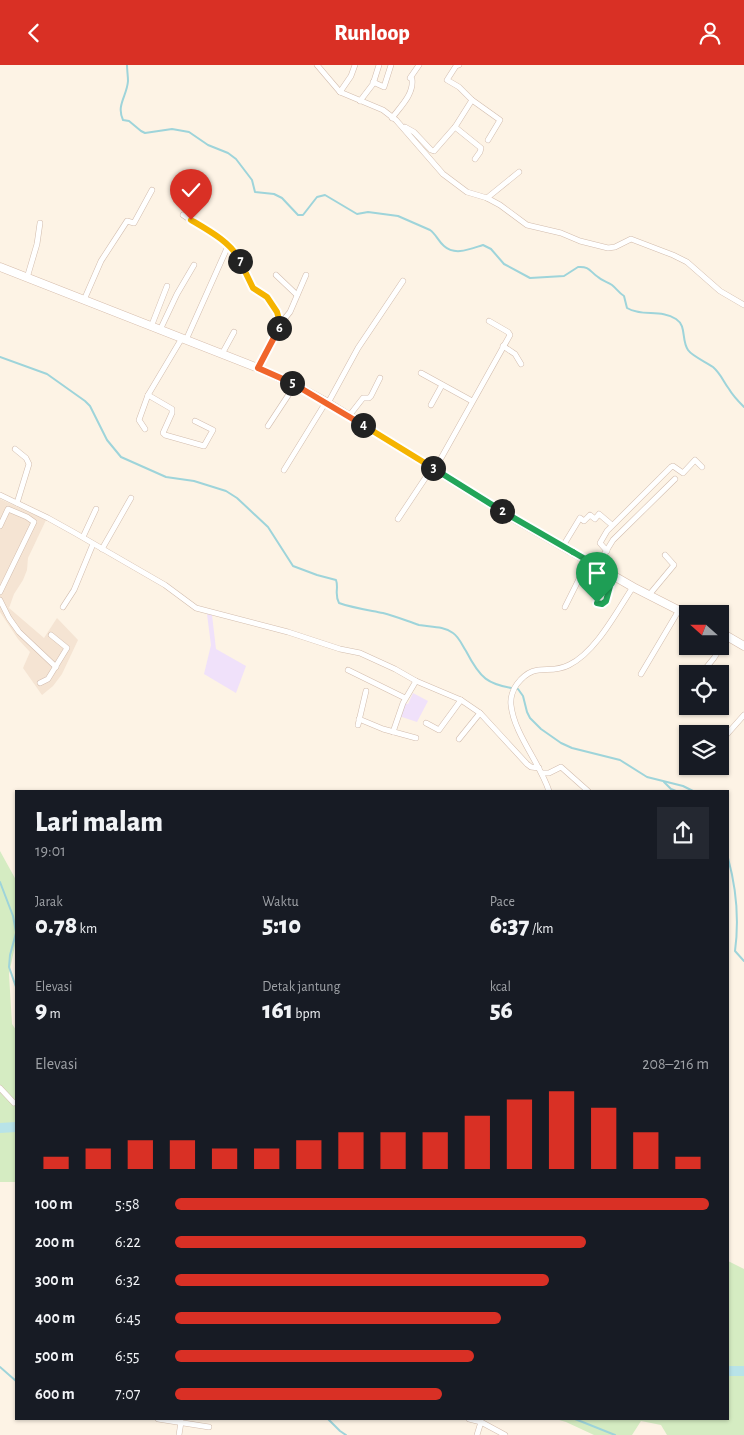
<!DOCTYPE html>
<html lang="id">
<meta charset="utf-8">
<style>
body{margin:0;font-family:"Alegreya Sans",sans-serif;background:#242831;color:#f1f3f6;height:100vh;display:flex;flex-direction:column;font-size:19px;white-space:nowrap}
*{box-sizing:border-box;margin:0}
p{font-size:16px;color:#9ea1a6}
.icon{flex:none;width:28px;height:28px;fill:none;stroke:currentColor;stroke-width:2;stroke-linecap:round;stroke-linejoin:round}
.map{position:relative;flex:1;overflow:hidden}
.drawer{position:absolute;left:15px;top:725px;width:714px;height:630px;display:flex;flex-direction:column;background:#171b24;border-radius:0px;box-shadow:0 1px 4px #0004}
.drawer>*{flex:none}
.needle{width:32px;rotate:291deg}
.buttons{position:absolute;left:679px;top:540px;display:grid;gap:10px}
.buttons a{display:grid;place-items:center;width:50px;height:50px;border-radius:0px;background:#171b24;box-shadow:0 1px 4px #0004;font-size:25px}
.pin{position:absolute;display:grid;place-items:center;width:42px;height:42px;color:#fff;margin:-51px -21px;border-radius:50% 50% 50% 0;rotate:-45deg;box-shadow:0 0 5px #0007}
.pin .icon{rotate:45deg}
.km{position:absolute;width:25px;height:25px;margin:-12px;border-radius:50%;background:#222;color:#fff;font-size:14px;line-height:25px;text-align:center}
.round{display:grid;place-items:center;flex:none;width:52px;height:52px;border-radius:0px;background:#242831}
.head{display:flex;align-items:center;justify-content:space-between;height:85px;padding:0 20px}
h1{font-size:28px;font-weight:800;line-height:38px}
.metrics{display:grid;grid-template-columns:repeat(3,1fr);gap:8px;height:85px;padding:5px 20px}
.metrics div{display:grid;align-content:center}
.metrics b{font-size:25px;font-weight:800}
.metrics small{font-size:14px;font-weight:400}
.metrics p{font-size:14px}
.chart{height:140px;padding:10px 20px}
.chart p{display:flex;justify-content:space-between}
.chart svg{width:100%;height:90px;margin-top:5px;stroke:#d93025;stroke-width:6}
ul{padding:0 20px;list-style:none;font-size:16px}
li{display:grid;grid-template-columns:80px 60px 1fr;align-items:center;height:38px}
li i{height:12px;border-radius:6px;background:#d93025}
header{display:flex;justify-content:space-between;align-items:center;height:65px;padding:0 20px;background:#d93025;color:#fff;font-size:22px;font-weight:800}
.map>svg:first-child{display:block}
</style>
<header><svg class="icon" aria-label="back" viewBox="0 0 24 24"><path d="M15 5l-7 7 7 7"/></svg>Runloop<svg class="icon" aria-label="person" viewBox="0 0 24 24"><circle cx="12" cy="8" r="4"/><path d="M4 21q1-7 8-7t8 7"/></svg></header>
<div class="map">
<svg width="744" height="1370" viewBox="0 0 744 1370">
<rect width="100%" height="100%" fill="#fdf3e5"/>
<polygon fill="#f5e4d3" points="0,434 46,455 28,493 27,505 23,515 14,529 9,543 44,573 57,553 78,575 62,609 53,621 42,630 23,603 30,587 18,574 0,547"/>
<g fill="#f0e1fa">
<polygon points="207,549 212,550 216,584 246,601 236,628 204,609 211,580"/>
<polygon points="413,628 428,636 417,657 399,651 405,638 408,639"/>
</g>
<g fill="#d5ecc2">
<polygon points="0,786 16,815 16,876 9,909 12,959 16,965 16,1117 0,1117"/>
<polygon points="728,1196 744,1204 744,1370 667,1370 661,1360 641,1356 632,1370 594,1370 566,1357 556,1354 728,1354"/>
</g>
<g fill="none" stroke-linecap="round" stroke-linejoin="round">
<g stroke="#9ed4da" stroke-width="2">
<path d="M127,0C127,5 128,11 128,16C127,31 116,40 123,55L129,56L141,66L145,68L172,64L189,67L208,80L228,88L236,94L252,115L255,127L274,129L282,133L298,150H303L317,132L325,130L357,149L368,147L398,151L430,165C436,169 438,176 444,181C455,191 470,184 483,180L491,184L504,199L530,213L564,211L578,202C590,201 590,207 598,212C602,216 608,217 612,220C617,224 619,228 624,231L627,243C642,252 661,244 676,254C687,261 681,275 688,285C692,291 706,297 713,302C721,309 723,316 729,324C733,331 738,336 744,342"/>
<path d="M0,292L47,309L85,336L90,341L107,375L121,392L166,412L194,416L226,426L237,433L268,462L293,501L317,510L336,515C339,523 334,529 339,538C353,543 368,545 383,548C395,551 407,556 419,560C430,562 444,561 453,568C459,572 462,580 466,586C480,613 487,620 518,624L523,631L527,647L530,653L541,664L561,678L572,683L620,695L647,712L683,721L693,726"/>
<polyline points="664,717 671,724 676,726"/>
<path d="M728,793C736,822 739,856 735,886L744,896"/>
<polyline points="0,817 13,851 16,867"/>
<polyline points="16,868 10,890 9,902 16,922"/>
<polyline points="0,1302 16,1316"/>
<polyline points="328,1354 340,1366 346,1370"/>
<polyline points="575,1354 615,1370"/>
</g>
<g stroke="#b8e3e8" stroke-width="10">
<polyline points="0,1063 16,1062"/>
<polyline points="728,1306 744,1306"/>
</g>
<defs>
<g id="minor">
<polyline points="317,0 340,27 383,45 396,55 443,109 467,127 487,133 500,140 527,160 561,168 580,176 608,183 615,182 631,174 673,190 687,197 720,226 744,240"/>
<polyline points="459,0 456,1 447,15 459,22 472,35 500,55 488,75"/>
<polyline points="373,17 384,22 391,0"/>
<polyline points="340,27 351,11 355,0"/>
<polyline points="360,36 373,19 379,0"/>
<path d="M392,53C401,41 414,29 412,14L410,13L419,0"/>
<polyline points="405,62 414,67 431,85 434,86 455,62 472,35"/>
<polyline points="455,62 481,83 480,87 475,94"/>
<polyline points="487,133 519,107"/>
<polyline points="183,150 222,176 237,189 253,223 267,232 280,252 279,263 258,303"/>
<polyline points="276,210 297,230"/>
<polyline points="27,213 37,179 40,158"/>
<polyline points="84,235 101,196 127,156 134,158 152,125"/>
<polyline points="281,258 290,247 306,210"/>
<polyline points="151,262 167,221"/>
<polyline points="160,265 177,229 194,200"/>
<polyline points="186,275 228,181"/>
<polyline points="503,281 515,289 521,299"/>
<polyline points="222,289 234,267"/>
<polyline points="421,308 472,336"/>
<polyline points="148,330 172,344 172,348 163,368 165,370 204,381 213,365 195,356"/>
<polyline points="328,338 358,283 403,216"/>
<polyline points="431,340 442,320"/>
<polyline points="349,351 363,333 369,333 371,331 380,313"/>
<polyline points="268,361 295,320"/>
<polyline points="145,364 139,355 148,330 182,273"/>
<polyline points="15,384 26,393 29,399 17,438"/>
<polyline points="435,404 510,270 508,267 489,256"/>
<polyline points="284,405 326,337"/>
<polyline points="0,430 48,453 75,468 165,520 196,543 288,567 340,584 360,588 395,604 416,616 461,635 480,648 527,699 531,702 539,703"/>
<polyline points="398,454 432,403"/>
<polyline points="0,461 8,444 27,452 34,457 0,527"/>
<polyline points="83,472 96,444"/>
<polyline points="563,481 580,453 584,456 590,450 595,454 599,449 612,460"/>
<polyline points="102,484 131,433"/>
<polyline points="607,486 600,478 607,466 671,402 673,401 683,408 695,395 702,402"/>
<polyline points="597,501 613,475 675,414"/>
<polyline points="649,530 674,500 665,490"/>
<polyline points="0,535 9,553 19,567 56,602"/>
<polyline points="597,538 602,539 606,536 613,510"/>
<polyline points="63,542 74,525 93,479"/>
<polyline points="565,542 588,496"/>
<polyline points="348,605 405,633"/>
<polyline points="641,609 679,545"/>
<polyline points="701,609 714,593 728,571"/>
<polyline points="40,618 48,614 67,583 51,570"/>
<polyline points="359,654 383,664 416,673"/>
<polyline points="426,658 439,665 461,635"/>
<polyline points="358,660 366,626"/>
<polyline points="393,667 403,638 416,616"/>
<polyline points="459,674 480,648"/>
<polyline points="721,676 744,650"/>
<polyline points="542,708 549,708 561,702 588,726"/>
<path d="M549,726C540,698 514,669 511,640C510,633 513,624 517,619C536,595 548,611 569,600C596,587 617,546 633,522"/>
<polyline points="0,1023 14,1038"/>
<polyline points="158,1354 209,1362"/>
<polyline points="469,1354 481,1357"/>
<polyline points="179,1370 181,1357"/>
<polyline points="477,1370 481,1357 505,1370"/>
</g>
<g id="secondary">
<polyline points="0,202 258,303 295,320 328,338 508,450 633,522 688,550"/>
<polyline points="720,567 744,581"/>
</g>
</defs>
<use href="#minor" stroke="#d2bcad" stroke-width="6"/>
<use href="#secondary" stroke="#d5bbaa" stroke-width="9"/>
<use href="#minor" stroke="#fff" stroke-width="5"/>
<use href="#secondary" stroke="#fff" stroke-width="8"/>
</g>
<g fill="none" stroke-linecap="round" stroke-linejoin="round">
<defs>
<polyline id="split-1" points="573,487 613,510 606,536 602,539 597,538"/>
<polyline id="split-2" points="502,446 573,487"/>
<polyline id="split-3" points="433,403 502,446"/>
<polyline id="split-4" points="363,360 433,403"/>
<polyline id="split-5" points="292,318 363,360"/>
<polyline id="split-6" points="279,263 258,303 292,318"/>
<polyline id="split-7" points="240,196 253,223 267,232 277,247 280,258 279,263"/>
<path id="split-8" d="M191,155C208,165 232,178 240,196"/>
</defs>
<use href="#split-1" stroke="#fff" stroke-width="10"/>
<use href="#split-2" stroke="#fff" stroke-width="10"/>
<use href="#split-3" stroke="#fff" stroke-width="10"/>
<use href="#split-4" stroke="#fff" stroke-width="10"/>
<use href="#split-5" stroke="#fff" stroke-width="10"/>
<use href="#split-6" stroke="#fff" stroke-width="10"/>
<use href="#split-7" stroke="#fff" stroke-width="10"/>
<use href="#split-8" stroke="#fff" stroke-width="10"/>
<use href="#split-1" stroke="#22a559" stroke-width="6"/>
<use href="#split-2" stroke="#22a559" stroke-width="6"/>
<use href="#split-3" stroke="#22a559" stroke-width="6"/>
<use href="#split-4" stroke="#f5b400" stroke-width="6"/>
<use href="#split-5" stroke="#f0652b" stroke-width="6"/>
<use href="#split-6" stroke="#f0652b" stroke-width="6"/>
<use href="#split-7" stroke="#f5b400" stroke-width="6"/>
<use href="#split-8" stroke="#f5b400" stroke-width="6"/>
</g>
</svg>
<div class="buttons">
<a><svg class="needle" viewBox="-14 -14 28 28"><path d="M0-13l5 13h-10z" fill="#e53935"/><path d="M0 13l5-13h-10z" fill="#9ea1a6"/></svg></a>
<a><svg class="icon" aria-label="locate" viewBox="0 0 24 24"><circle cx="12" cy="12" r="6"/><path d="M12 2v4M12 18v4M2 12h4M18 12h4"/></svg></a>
<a><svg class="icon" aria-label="layers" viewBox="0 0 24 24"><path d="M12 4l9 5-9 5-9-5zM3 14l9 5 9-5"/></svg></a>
</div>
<div class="pin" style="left:597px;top:538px;background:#1e9e55"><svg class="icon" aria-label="arrive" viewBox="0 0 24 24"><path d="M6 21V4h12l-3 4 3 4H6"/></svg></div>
<div class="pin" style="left:191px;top:155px;background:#d93025"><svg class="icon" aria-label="check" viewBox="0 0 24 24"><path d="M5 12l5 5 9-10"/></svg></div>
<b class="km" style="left:502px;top:446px">2</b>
<b class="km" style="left:433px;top:403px">3</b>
<b class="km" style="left:363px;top:360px">4</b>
<b class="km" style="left:292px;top:318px">5</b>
<b class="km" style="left:279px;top:263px">6</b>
<b class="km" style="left:240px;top:196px">7</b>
<section class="drawer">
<div class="head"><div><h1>Lari malam</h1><p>19:01</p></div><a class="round"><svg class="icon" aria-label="share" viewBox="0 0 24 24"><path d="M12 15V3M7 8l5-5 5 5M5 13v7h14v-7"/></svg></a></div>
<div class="metrics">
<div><p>Jarak</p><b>0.78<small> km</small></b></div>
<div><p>Waktu</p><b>5:10</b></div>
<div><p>Pace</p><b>6:37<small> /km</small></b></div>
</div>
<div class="metrics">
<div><p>Elevasi</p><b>9<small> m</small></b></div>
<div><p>Detak jantung</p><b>161<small> bpm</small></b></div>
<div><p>kcal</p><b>56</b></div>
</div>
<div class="chart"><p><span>Elevasi</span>208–216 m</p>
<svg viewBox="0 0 160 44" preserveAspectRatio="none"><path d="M5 44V38M15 44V34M25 44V30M35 44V30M45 44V34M55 44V34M65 44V30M75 44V26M85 44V26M95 44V26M105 44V18M115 44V10M125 44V6M135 44V14M145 44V26M155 44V38"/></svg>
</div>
<ul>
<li><b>100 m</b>5:58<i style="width:100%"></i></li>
<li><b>200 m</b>6:22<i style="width:77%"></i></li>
<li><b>300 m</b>6:32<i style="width:70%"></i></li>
<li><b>400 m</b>6:45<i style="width:61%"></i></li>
<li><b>500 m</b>6:55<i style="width:56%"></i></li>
<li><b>600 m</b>7:07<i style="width:50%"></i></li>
</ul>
</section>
</div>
